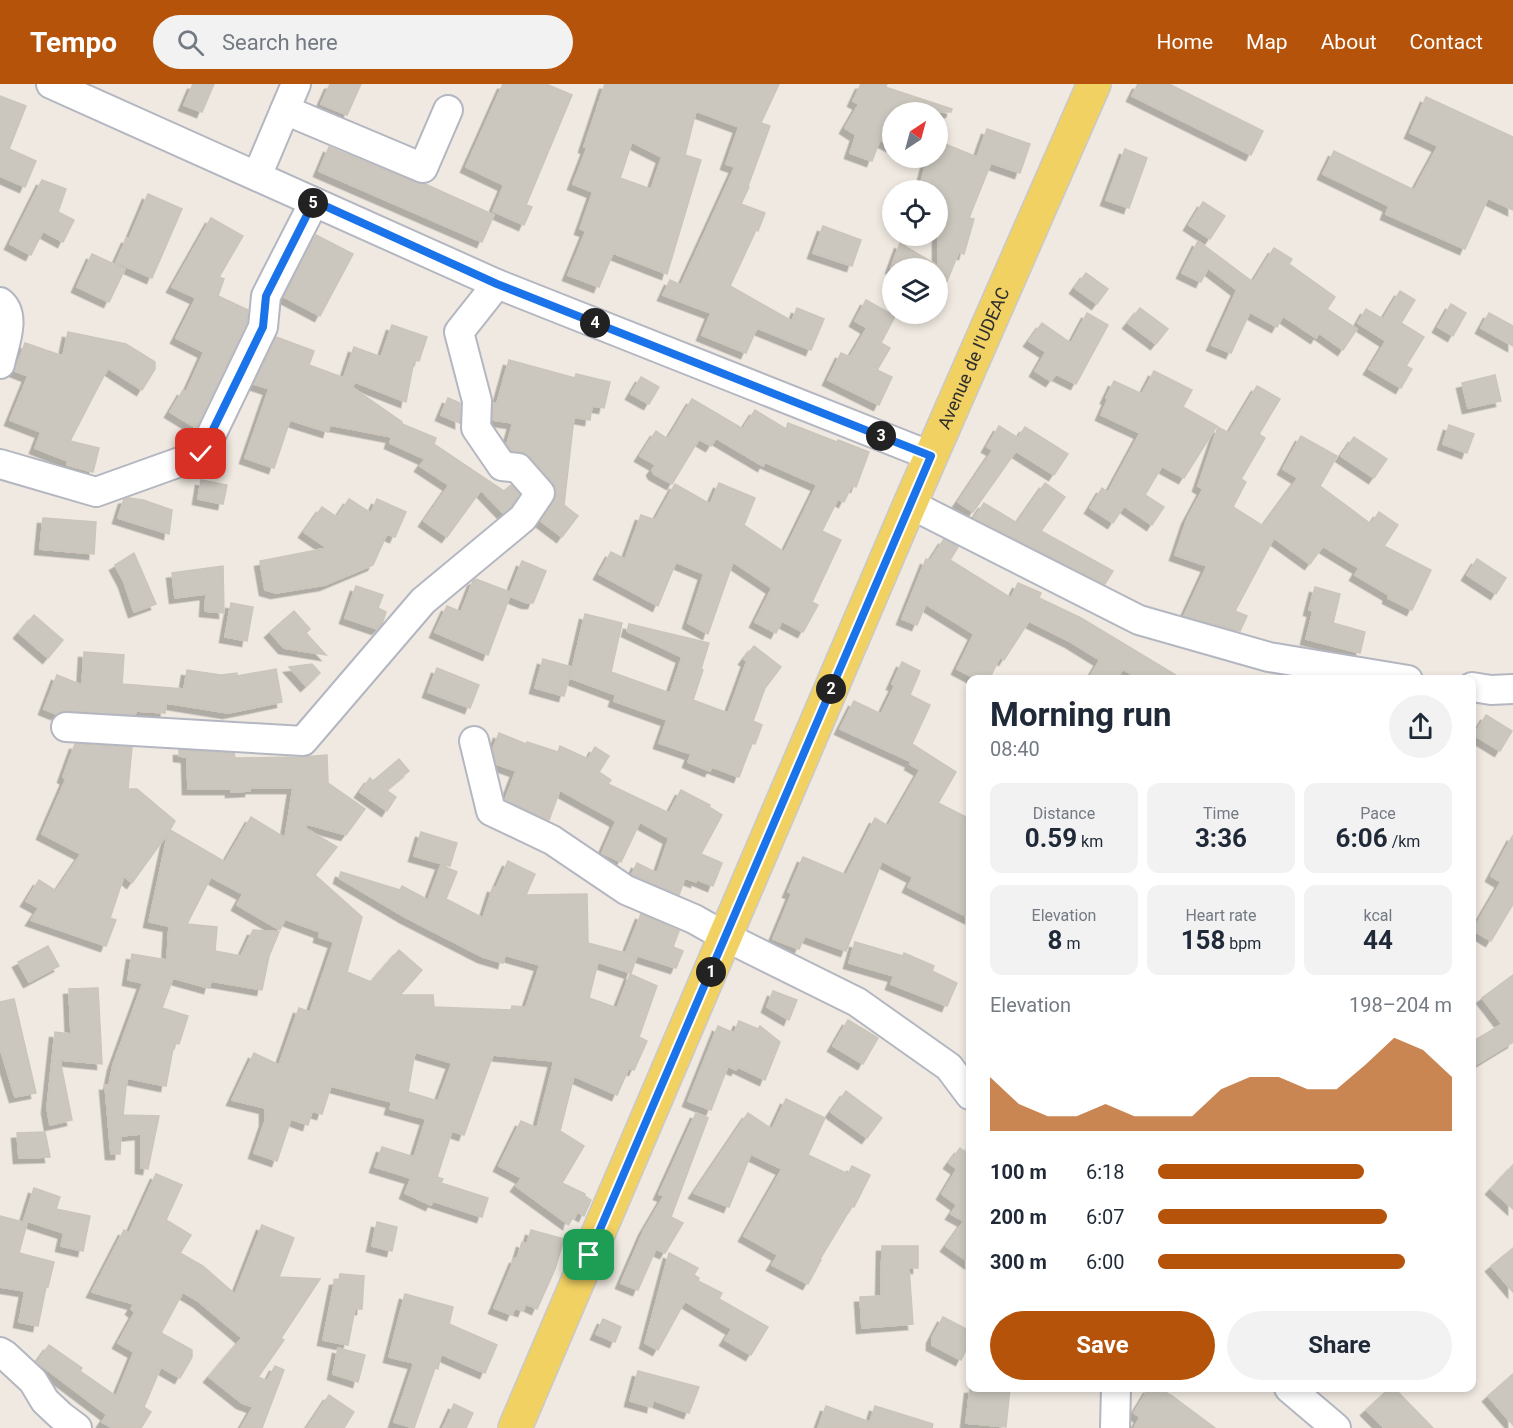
<!DOCTYPE html>
<meta charset="utf-8">
<style>
body{margin:0;font-family:Roboto,sans-serif;background:#f2f2f3;color:#1f2937;height:100vh;display:flex;flex-direction:column;font-size:22px;white-space:nowrap}
*{box-sizing:border-box;margin:0}
p{font-size:20px;color:#747a83}
.icon{flex:none;width:33px;height:33px;fill:none;stroke:currentColor;stroke-width:2;stroke-linecap:round;stroke-linejoin:round}
.map{position:relative;flex:1;overflow:hidden}
.drawer{position:absolute;left:966px;top:591px;width:510px;height:717px;display:flex;flex-direction:column;background:#fff;border-radius:12px;box-shadow:0 3px 9px #0003}
.drawer>*{flex:none}
.needle{width:39px;rotate:36deg}
.buttons{position:absolute;left:882px;top:18px;display:grid;gap:12px}
.buttons a{display:grid;place-items:center;width:66px;height:66px;border-radius:50%;background:#fff;box-shadow:0 3px 9px #0003;font-size:30px}
.pin{position:absolute;display:grid;place-items:center;width:51px;height:51px;color:#fff;margin:-26px;border-radius:12px;box-shadow:0 3px 9px #0006}
.km{position:absolute;width:30px;height:30px;margin:-15px;border-radius:50%;background:#222;color:#fff;font-size:16px;line-height:30px;text-align:center}
.round{display:grid;place-items:center;flex:none;width:63px;height:63px;border-radius:32px;background:#f2f2f3}
.summary{display:flex;align-items:center;justify-content:space-between;height:102px;padding:0 24px}
h1{font-size:33px;font-weight:700;line-height:45px}
.metrics{display:grid;grid-template-columns:repeat(3,1fr);gap:9px;height:102px;padding:6px 24px}
.metrics div{display:grid;align-content:center;border-radius:12px;background:#f2f2f3;text-align:center}
.metrics b{font-size:26px;font-weight:700}
.metrics small{font-size:16px;font-weight:400}
.metrics p{font-size:16px}
.chart{height:168px;padding:12px 24px}
.chart p{display:flex;justify-content:space-between}
.chart svg{width:100%;height:108px;margin-top:6px;fill:#b45309;opacity:.7}
.button{display:flex;gap:12px;margin-top:auto;padding:12px 24px}
.button a{flex:1;height:69px;border-radius:36px;background:#b45309;color:#fff;font-size:24px;font-weight:700;line-height:69px;text-align:center}
.button a+a{background:#f2f2f3;color:#1f2937}
ul{padding:0 24px;list-style:none;font-size:20px}
li{display:grid;grid-template-columns:96px 72px 1fr;align-items:center;height:45px}
li i{height:15px;border-radius:8px;background:#b45309}
header{display:flex;align-items:center;gap:36px;box-sizing:border-box;height:84px;padding:0 30px;background:#b45309;color:#fff}
header strong{font-size:28px}
nav{display:flex;gap:33px;margin-inline-start:auto;font-size:21px}
.search{width:420px;height:54px;background:#f2f2f3;display:flex;align-items:center;gap:15px;box-sizing:border-box;padding:0 21px;border-radius:33px;color:#747a83;font-size:22px}
.map>svg:first-child{display:block}
</style>
<header>
<strong>Tempo</strong>
<div class="search"><svg class="icon" aria-label="search" viewBox="0 0 24 24"><circle cx="10" cy="10" r="6"/><path d="M15 15l6 6"/></svg>Search here</div>
<nav><a>Home</a><a>Map</a><a>About</a><a>Contact</a></nav>
</header>
<div class="map">
<svg width="1513" height="1344" viewBox="0 0 1513 1344">
<defs>
<filter id="shadow"><feDropShadow dx="-5.5" dy="5.5" stdDeviation="0" flood-color="#0004"/></filter>
</defs>
<rect width="100%" height="100%" fill="#efe9e1"/>
<g fill="#cbc7bf" stroke="#cbc5ba" stroke-width="1.5" fill-rule="evenodd" filter="url(#shadow)">
<polygon points="193,0 214,0 202,28 184,21"/>
<polygon points="330,0 361,0 347,31 321,20"/>
<polygon points="503,0 546,0 572,11 526,121 532,123 524,141 493,127 504,101 466,83"/>
<path d="M605,0H779L761,39L770,42L748,102L749,103L741,120L765,129L758,147L756,146L730,202L792,237L797,224L824,235L811,266L757,244L746,269L702,251L711,229L663,211L670,196L681,201L735,83L726,80L739,43L696,27L685,71L701,76L667,190L613,169L599,203L568,191L586,147L580,145L593,108L573,100L587,64L584,63ZM632,58L662,73L651,105L620,94Z"/>
<polygon points="861,0 887,0 885,3 952,25 951,28 892,28 892,62 880,56 872,77 850,69 856,51 845,44 859,20 853,17"/>
<polygon points="1138,0 1169,0 1263,47 1251,71 1132,12"/>
<polygon points="0,12 26,22 9,65 36,77 25,103 0,92"/>
<polygon points="1426,13 1513,53 1513,126 1488,114 1465,165 1386,130 1389,122 1323,90 1334,67 1414,106 1438,62 1410,49"/>
<polygon points="987,45 1030,60 1020,89 991,79 969,134 974,135 964,170 959,168 938,219 938,184 891,184 900,159 938,182 938,106 919,106 926,79 928,74 938,74 938,57 977,73"/>
<polygon points="329,63 417,99 425,100 494,131 482,158 319,87"/>
<polygon points="1125,65 1147,74 1129,124 1106,116"/>
<polygon points="42,96 66,105 58,128 74,136 63,158 43,147 31,171 10,160"/>
<polygon points="148,110 182,125 152,194 116,178 127,154 129,155"/>
<polygon points="1203,118 1225,132 1210,155 1189,141"/>
<polygon points="211,134 243,152 219,193 224,195 218,212 248,226 247,238 196,344 170,328 183,306 186,308 204,268 176,254 196,214 172,203"/>
<polygon points="823,142 861,156 852,182 813,169"/>
<polygon points="316,151 353,170 320,232 284,213"/>
<polygon points="1198,157 1253,198 1274,164 1292,175 1289,180 1335,213 1327,225 1357,245 1343,266 1319,249 1316,254 1283,232 1277,243 1250,228 1231,269 1212,261 1237,206 1208,184 1201,198 1182,189"/>
<polygon points="92,170 125,185 109,218 77,203"/>
<polygon points="1086,189 1108,205 1097,220 1075,204"/>
<polygon points="1400,207 1415,216 1401,239 1424,253 1406,282 1412,285 1401,304 1369,285 1386,257 1358,239 1366,225 1383,235"/>
<polygon points="866,216 895,232 881,259 890,264 877,286 892,293 879,321 828,296 841,269 850,273 867,244 855,237"/>
<polygon points="1451,220 1466,229 1453,252 1438,243"/>
<polygon points="1140,224 1168,245 1156,260 1128,239"/>
<polygon points="1087,229 1108,241 1076,300 1056,290 1051,297 1035,287 1046,268 1029,257 1042,239 1071,259"/>
<polygon points="1489,229 1513,242 1513,262 1481,244"/>
<polygon points="392,241 427,253 419,277 414,276 406,318 355,298 352,303 402,338 402,340 436,354 434,360 504,407 511,401 519,410 511,423 503,429 481,406 447,453 424,437 449,401 420,382 425,375 390,359 392,353 330,341 328,348 290,336 274,384 245,374 269,305 254,300 276,253 314,267 309,281 347,295 344,293 354,263 381,273"/>
<polygon points="68,248 126,260 155,278 155,285 142,306 108,284 70,357 99,364 93,388 67,381 68,377 35,364 41,348 10,336 28,292 15,287 25,259 63,272"/>
<polygon points="509,276 575,294 576,290 610,298 604,324 592,322 590,336 574,333 564,421 578,432 562,453 541,437 556,412 556,405 553,399 530,373 521,368 511,367 507,360 513,339 493,336 493,319 497,319"/>
<polygon points="1154,287 1192,306 1183,323 1217,342 1184,394 1162,382 1145,411 1164,423 1152,441 1124,422 1113,439 1090,424 1102,404 1108,408 1140,349 1101,331 1108,315 1106,314 1114,297 1142,310"/>
<polygon points="1495,291 1501,317 1468,324 1462,299"/>
<polygon points="641,293 659,303 649,320 631,310"/>
<polygon points="1257,302 1280,315 1259,350 1265,354 1241,395 1246,398 1233,423 1263,442 1298,394 1283,385 1301,352 1337,372 1320,402 1371,440 1379,428 1398,441 1384,462 1431,486 1412,526 1388,514 1389,511 1355,491 1359,484 1323,462 1310,480 1274,454 1235,527 1247,532 1240,547 1184,532 1207,482 1175,471 1187,435 1203,405 1198,402 1218,343 1229,349"/>
<polygon points="448,314 460,319 460,339 441,331"/>
<polygon points="692,315 743,345 755,326 786,345 788,339 837,358 838,356 869,368 856,403 852,401 844,418 838,415 822,447 841,456 812,518 818,521 803,548 782,537 776,549 755,538 772,504 733,478 708,550 688,539 704,490 676,478 658,522 599,490 611,468 625,475 641,431 655,436 675,400 710,420 719,399 755,414 744,441 784,468 817,401 765,378 763,382 716,354 711,362 699,355 672,400 654,390 652,386 656,381 640,372 656,347 668,355"/>
<polygon points="1449,341 1474,350 1467,369 1443,360"/>
<polygon points="999,342 1018,354 1025,343 1068,370 1054,391 1016,367 973,428 958,418 993,366 987,363"/>
<polygon points="1354,353 1387,375 1374,394 1341,372"/>
<polygon points="201,396 227,401 223,420 198,415"/>
<polygon points="1045,399 1065,413 1041,447 1113,487 1105,500 974,434 984,419 1017,439"/>
<polygon points="129,414 143,416 172,426 169,450 118,434 124,415"/>
<polygon points="349,415 371,429 377,415 406,428 395,453 387,450 373,481 325,501 276,509 265,506 260,477 327,464 304,448 322,423 337,433"/>
<polygon points="43,434 96,438 94,470 40,465"/>
<polygon points="944,455 958,463 950,476 1011,514 1018,499 1041,509 1039,514 1081,534 1184,596 1141,596 1123,585 1116,596 1088,596 1100,576 1071,558 1029,537 1004,576 1000,573 989,596 978,596 957,585 974,550 926,520 917,541 902,535 926,475 930,477"/>
<polygon points="134,469 156,520 134,528 124,498 115,481"/>
<polygon points="1477,475 1506,494 1496,510 1467,491"/>
<polygon points="522,477 546,487 533,519 527,519 510,512 488,571 435,548 447,522 461,528 473,497 476,495 510,508"/>
<polygon points="223,482 224,529 205,527 206,510 175,514 172,489"/>
<polygon points="356,502 383,511 378,524 386,528 382,540 377,545 345,534"/>
<polygon points="1315,503 1340,510 1333,539 1365,548 1360,569 1306,555 1313,527 1309,526"/>
<polygon points="231,519 253,523 247,557 225,553"/>
<polygon points="294,527 310,545 306,549 326,571 284,564 270,548"/>
<polygon points="585,530 622,539 611,588 670,609 682,573 627,547 629,540 709,559 701,585 703,586 693,616 728,629 747,577 744,575 754,562 781,583 765,604 753,637 762,641 755,660 752,659 739,693 712,683 710,687 688,678 691,670 659,659 667,636 614,617 616,611 570,594"/>
<polygon points="34,531 63,556 48,574 19,549"/>
<polygon points="84,568 124,571 122,600 184,605 187,586 221,591 237,589 237,592 276,585 282,618 228,629 166,619 165,629 136,627 135,631 67,627 56,630 44,625 57,591 82,601"/>
<polygon points="543,575 572,583 564,612 535,604"/>
<polygon points="902,578 920,587 910,611 930,621 912,660 956,688 938,719 970,735 970,834 908,803 913,793 882,777 846,867 805,852 799,865 773,855 792,809 788,808 803,773 846,791 875,734 888,742 920,686 910,680 912,678 840,645 854,617 881,630 895,601 892,600"/>
<polygon points="312,580 320,589 306,602 289,583"/>
<polygon points="437,584 479,601 470,624 428,608"/>
<polygon points="1486,631 1512,647 1500,667 1474,651"/>
<polygon points="499,649 526,660 527,658 558,668 560,662 588,675 595,663 609,672 599,688 611,696 608,700 669,729 681,706 710,721 709,723 722,731 701,770 722,779 713,802 696,795 696,798 685,794 679,811 632,790 637,779 657,789 669,754 640,738 621,778 602,769 616,737 560,706 549,736 505,716 516,687 496,680 493,665"/>
<path d="M75,660L132,663L128,705H137L175,737L170,746L225,778L251,733L285,754L293,704H250V707L231,708V705H188L187,673L179,672V666L234,669L235,674L302,673L327,671L328,699L365,725L346,751L307,740L305,744L337,763L315,791L362,833L347,888L371,898L399,866L422,886L400,911H433L434,923L511,926L512,922L526,923L540,881L505,871L503,879L483,873L405,833L339,794L341,788L400,806L402,802L428,816L441,781L457,788L446,815L483,834L493,803L496,804L508,777L535,790L526,811L587,810L588,859L637,872L631,889L598,878L589,914L617,924L630,890L657,902L639,953L647,957L634,986L629,984L617,1011L574,992L560,1047L584,1062L562,1099L585,1110V1112L591,1116L584,1132L577,1128L574,1135L570,1133L568,1140L516,1102L522,1094L499,1082L521,1037L537,1044L554,977L493,971L464,1051L452,1047L437,1093L443,1095L441,1099L488,1114L482,1133L433,1117L431,1121L405,1109L411,1094L375,1083L382,1063L414,1073L426,1035L390,1025L392,1018L331,1002L322,1030L312,1027L308,1041L291,1035L277,1077L254,1069L265,1037V1024L232,1016L254,969L279,981L299,924L310,928L334,858L319,853L320,848L285,835L280,846L237,821L243,810L211,793L187,840L217,843L215,867L241,872L253,846L279,848L269,872L262,906L211,897L209,904L173,894L162,924L188,932L179,960L174,959L166,1002L127,994L123,1031L159,1032L148,1085L141,1084V1050L121,1052L120,1070H111L105,1001H109L113,981L143,899L128,896L132,870L167,876L169,842L149,838L168,749L132,799L124,792L110,834L116,836L106,862L31,836L39,824L26,817L39,796L56,807L81,770L42,750L66,695L63,693ZM415,968L452,979L438,1017L408,1008Z"/>
<polygon points="399,675 409,687 386,706 396,713 387,727 360,708 370,694 373,697"/>
<polygon points="421,748 457,759 450,782 414,772"/>
<polygon points="1513,751 1513,820 1491,857 1473,846 1501,798 1491,792"/>
<polygon points="641,830 679,847 673,863 683,867 676,884 626,868"/>
<polygon points="855,858 903,872 904,869 934,882 932,887 957,899 947,922 891,900 894,892 849,879"/>
<polygon points="48,862 59,882 29,898 18,878"/>
<polygon points="1513,891 1513,958 1472,983 1472,958 1502,940 1482,914"/>
<polygon points="98,904 102,980 60,976 72,1036 50,1041 47,1024 55,948 71,950 69,905"/>
<polygon points="773,907 797,916 789,936 767,923"/>
<polygon points="14,915 36,1009 15,1013 0,964 0,918"/>
<polygon points="848,936 878,954 863,980 833,962"/>
<polygon points="739,937 758,945 760,942 780,958 765,996 738,983 736,986 728,982 711,1026 688,1017 718,942 734,949"/>
<polygon points="846,1007 882,1034 867,1054 831,1028"/>
<polygon points="786,1015 825,1034 808,1071 848,1090 852,1082 870,1091 854,1123 852,1122 820,1175 821,1176 808,1200 772,1181 778,1171 744,1152 782,1085 751,1070 729,1123 694,1109 748,1029 772,1045"/>
<polygon points="696,1029 708,1034 671,1133 683,1139 665,1169 656,1165 638,1206 621,1199 644,1146 664,1112 659,1110"/>
<polygon points="45,1048 50,1073 19,1074 17,1049"/>
<polygon points="970,1062 970,1179 946,1162 964,1137 951,1130 957,1121 942,1110 957,1085 949,1079 960,1064 966,1069"/>
<polygon points="1513,1081 1513,1125 1491,1105"/>
<polygon points="156,1090 182,1101 166,1136 191,1151 180,1169 203,1182 235,1210 262,1141 294,1154 279,1193 320,1195 281,1254 284,1256 258,1293 267,1297 275,1282 284,1286 262,1344 241,1344 253,1323 242,1319 209,1293 242,1254 198,1217 183,1208 161,1249 192,1266 192,1273 180,1294 161,1283 144,1323 151,1328 141,1344 113,1344 102,1338 107,1331 37,1278 49,1261 82,1284 80,1287 116,1312 134,1268 118,1259 135,1228 131,1225 134,1220 92,1208 124,1146 129,1149"/>
<polygon points="34,1104 60,1113 56,1125 90,1132 83,1167 61,1162 64,1149 24,1136"/>
<polygon points="0,1132 27,1139 19,1169 54,1178 48,1203 46,1203 38,1242 19,1238 25,1207 0,1203"/>
<polygon points="377,1138 397,1143 392,1167 372,1162"/>
<polygon points="531,1146 564,1155 555,1185 537,1225 526,1220 523,1227 515,1224 512,1231 494,1224 515,1174 517,1175 522,1158 527,1160"/>
<polygon points="882,1162 918,1162 918,1184 909,1184 913,1240 862,1244 860,1213 881,1212"/>
<polygon points="1513,1164 1513,1208 1491,1182"/>
<polygon points="669,1169 698,1184 694,1191 699,1194 698,1197 722,1209 719,1215 768,1243 751,1271 725,1256 732,1245 685,1217 658,1266 645,1259"/>
<polygon points="340,1190 364,1192 362,1225 355,1225 348,1261 323,1256 335,1196 339,1196"/>
<polygon points="405,1210 453,1223 449,1240 497,1261 485,1289 441,1270 438,1285 435,1284 414,1344 394,1338 414,1279 389,1273"/>
<polygon points="943,1233 970,1247 970,1258 961,1276 932,1261 932,1254"/>
<polygon points="603,1235 621,1243 615,1258 596,1250"/>
<polygon points="338,1264 365,1271 358,1298 333,1290"/>
<polygon points="638,1287 699,1303 689,1329 653,1316 652,1323 630,1317"/>
<polygon points="1513,1290 1513,1341 1488,1312"/>
<polygon points="970,1304 1010,1304 1006,1343 966,1339"/>
<polygon points="1149,1304 1158,1304 1172,1312 1215,1344 1134,1344 1140,1333 1134,1329"/>
<polygon points="1390,1304 1394,1304 1433,1344 1384,1344 1366,1326"/>
<polygon points="329,1311 354,1328 344,1344 307,1344"/>
<polygon points="454,1320 473,1329 466,1344 443,1344"/>
<polygon points="826,1322 870,1338 875,1322 933,1340 932,1344 818,1344"/>
</g>
<g fill="none" stroke-linecap="round" stroke-linejoin="round">
<defs>
<g id="minor">
<polyline points="51,0 497,200 931,372"/>
<polyline points="285,26 423,84 448,26"/>
<polyline points="257,92 296,0"/>
<path d="M0,218C17,231 4,261 0,280"/>
<polyline points="0,380 96,408 202,370 263,243 266,212 314,118"/>
<polyline points="910,420 1139,536 1269,573 1408,596"/>
<polyline points="1472,603 1491,606 1513,605"/>
<polyline points="66,643 303,657 423,517 523,434 540,409 518,384 502,382 476,344 477,317 459,248 497,200"/>
<polyline points="474,657 491,727 552,756 626,806 694,835 726,853 857,918 949,983 970,1011"/>
<polyline points="0,1268 5,1271 33,1297 45,1317 61,1332 77,1344"/>
<polyline points="1289,1304 1336,1344"/>
<polyline points="1115,1344 1116,1304"/>
</g>
<g id="major">
<path id="s1" d="M515,1344L910,420L1094,0"/>
</g>
</defs>
<use href="#minor" stroke="#b4b7c1" stroke-width="32"/>
<use href="#major" stroke="#c9c9c9" stroke-width="36"/>
<use href="#minor" stroke="#fff" stroke-width="28"/>
<use href="#major" stroke="#f2d163" stroke-width="33"/>
</g>
<g fill="none" stroke-linecap="round" stroke-linejoin="round">
<defs>
<polyline id="route" points="201,370 263,243 266,212 314,117 497,200 931,372 589,1171"/>
</defs>
<use href="#route" stroke="#fff" stroke-width="12"/>
<use href="#route" stroke="#1a73e8" stroke-width="8"/>
</g>
<g text-anchor="middle" stroke-width="4.5" stroke-linejoin="round" paint-order="stroke">
<g font-size="18" fill="#2e2e2e" stroke="#fff">
<text dy="6" stroke="none"><textPath href="#s1" startOffset="1164">Avenue de I'UDEAC</textPath></text>
</g>
</g>
</svg>
<div class="buttons">
<a><svg class="needle" viewBox="-14 -14 28 28"><path d="M0-13l5 13h-10z" fill="#e53935"/><path d="M0 13l5-13h-10z" fill="#747a83"/></svg></a>
<a><svg class="icon" aria-label="locate" viewBox="0 0 24 24"><circle cx="12" cy="12" r="6"/><path d="M12 2v4M12 18v4M2 12h4M18 12h4"/></svg></a>
<a><svg class="icon" aria-label="layers" viewBox="0 0 24 24"><path d="M12 4l9 5-9 5-9-5zM3 14l9 5 9-5"/></svg></a>
</div>
<div class="pin" style="left:589px;top:1171px;background:#1e9e55"><svg class="icon" aria-label="arrive" viewBox="0 0 24 24"><path d="M6 21V4h12l-3 4 3 4H6"/></svg></div>
<div class="pin" style="left:201px;top:370px;background:#d93025"><svg class="icon" aria-label="check" viewBox="0 0 24 24"><path d="M5 12l5 5 9-10"/></svg></div>
<b class="km" style="left:711px;top:888px">1</b>
<b class="km" style="left:831px;top:605px">2</b>
<b class="km" style="left:881px;top:352px">3</b>
<b class="km" style="left:595px;top:239px">4</b>
<b class="km" style="left:313px;top:119px">5</b>
<section class="drawer">
<div class="summary"><div><h1>Morning run</h1><p>08:40</p></div><a class="round"><svg class="icon" aria-label="share" viewBox="0 0 24 24"><path d="M12 15V3M7 8l5-5 5 5M5 13v7h14v-7"/></svg></a></div>
<div class="metrics">
<div><p>Distance</p><b>0.59<small> km</small></b></div>
<div><p>Time</p><b>3:36</b></div>
<div><p>Pace</p><b>6:06<small> /km</small></b></div>
</div>
<div class="metrics">
<div><p>Elevation</p><b>8<small> m</small></b></div>
<div><p>Heart rate</p><b>158<small> bpm</small></b></div>
<div><p>kcal</p><b>44</b></div>
</div>
<div class="chart"><p><span>Elevation</span>198–204 m</p>
<svg viewBox="0 0 160 44" preserveAspectRatio="none"><path d="M0 44V22L10 33L20 38L30 38L40 33L50 38L60 38L70 38L80 27L90 22L100 22L110 27L120 27L130 17L140 6L150 11L160 22V44z"/></svg>
</div>
<ul>
<li><b>100 m</b>6:18<i style="width:70%"></i></li>
<li><b>200 m</b>6:07<i style="width:78%"></i></li>
<li><b>300 m</b>6:00<i style="width:84%"></i></li>
</ul>
<div class="button"><a>Save</a><a>Share</a></div>
</section>
</div>
